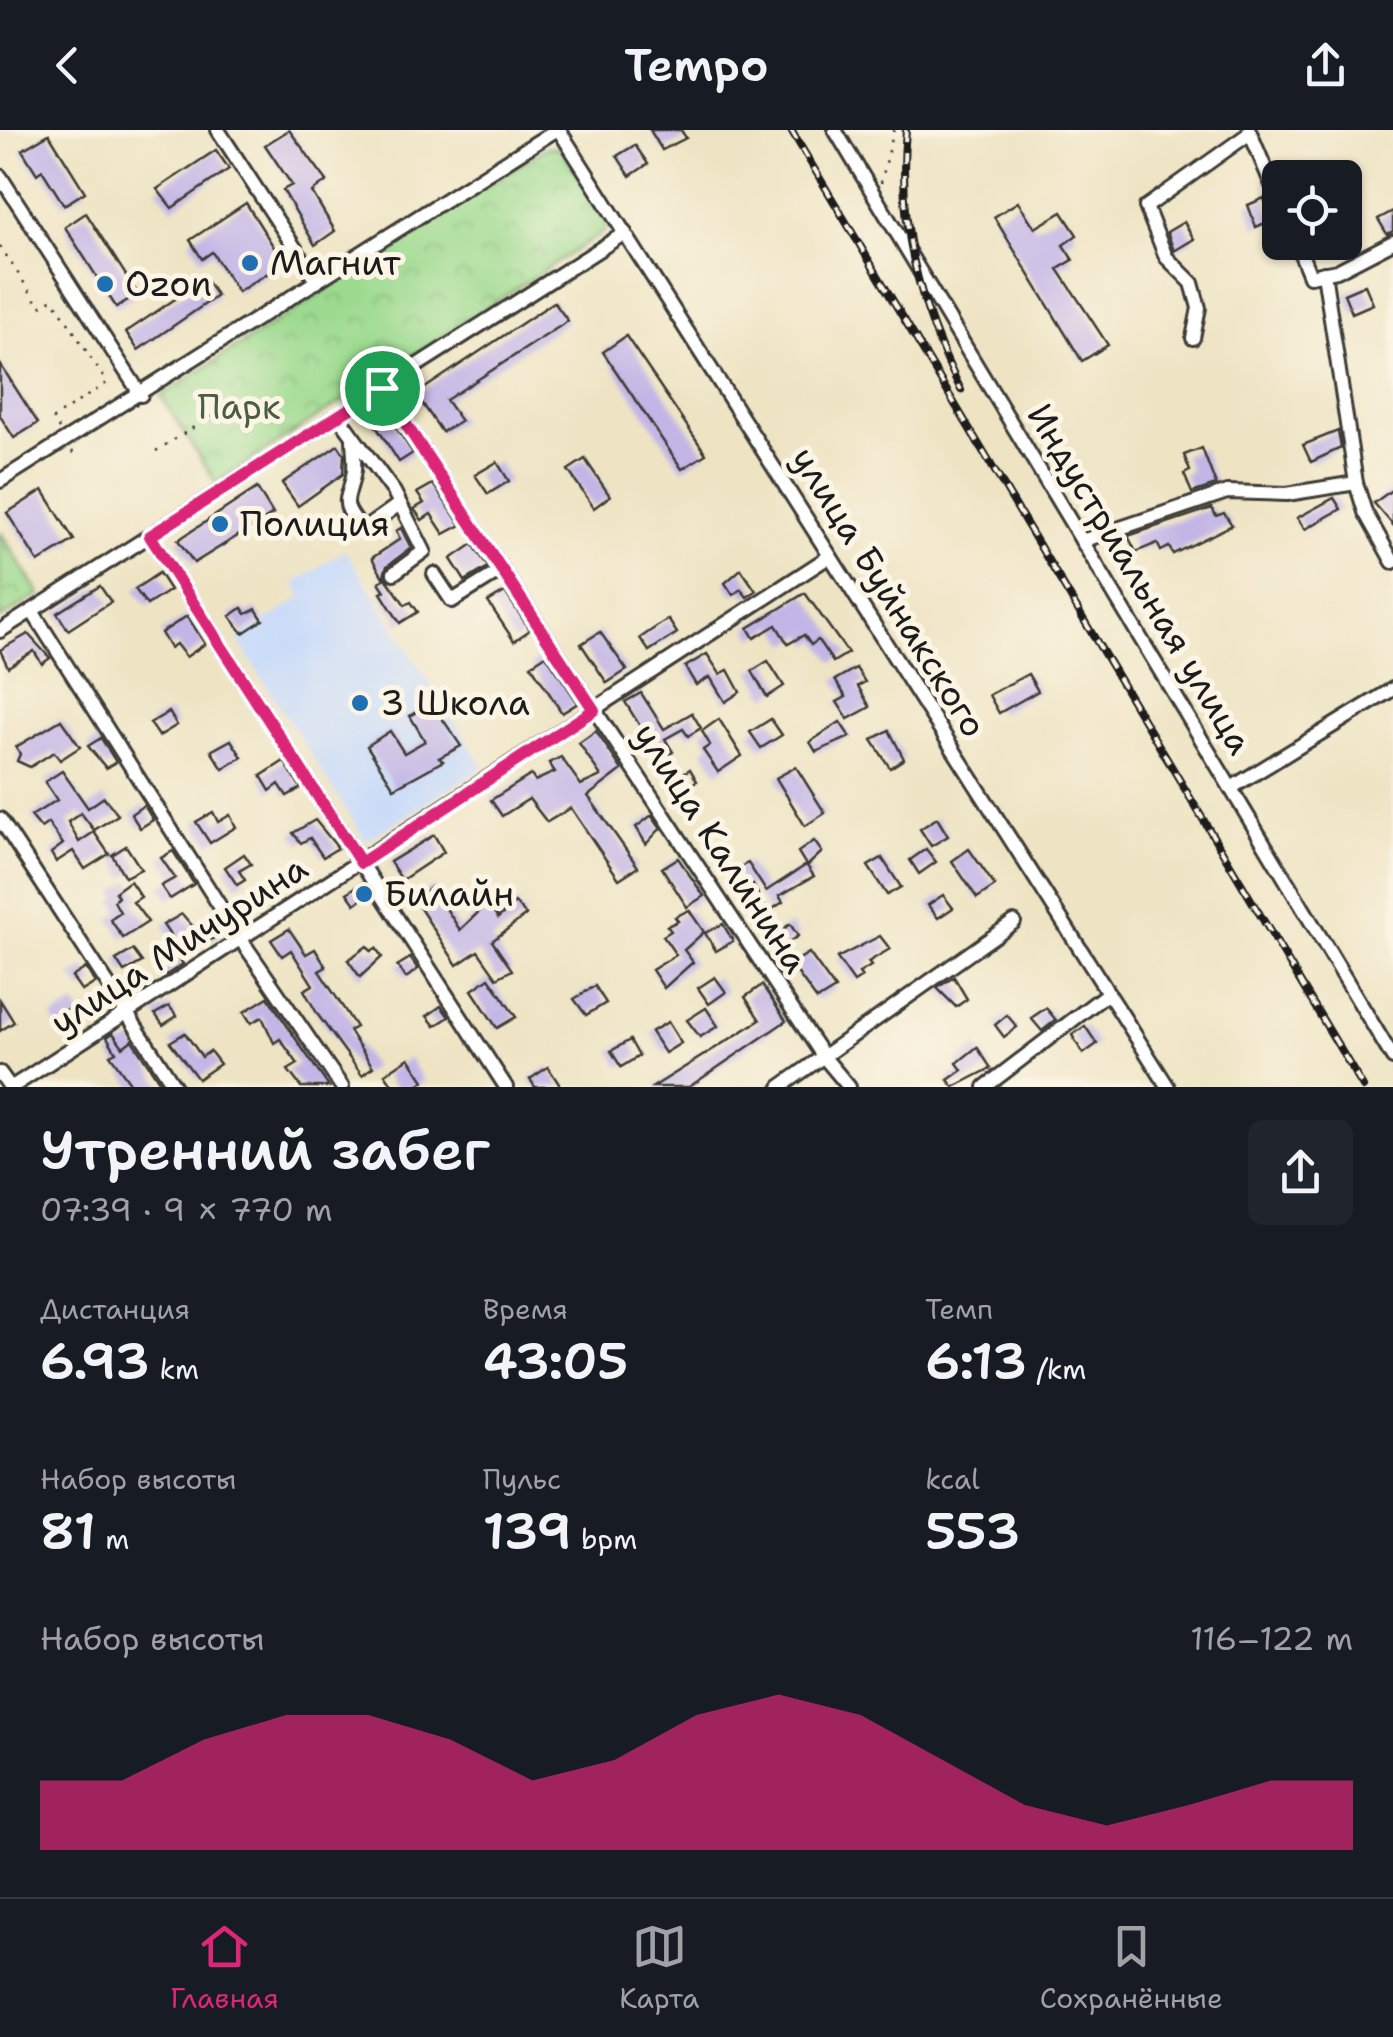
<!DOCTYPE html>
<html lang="ru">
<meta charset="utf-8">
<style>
body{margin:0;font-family:"Shantell Sans",sans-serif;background:#20242c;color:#f1f3f6;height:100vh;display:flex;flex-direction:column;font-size:38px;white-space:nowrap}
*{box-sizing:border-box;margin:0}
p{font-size:32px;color:#9ea1a6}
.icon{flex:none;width:55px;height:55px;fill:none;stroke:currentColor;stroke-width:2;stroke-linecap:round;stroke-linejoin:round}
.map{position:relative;height:957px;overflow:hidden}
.details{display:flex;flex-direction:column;background:#171b24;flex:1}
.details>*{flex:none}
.tools{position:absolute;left:1262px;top:30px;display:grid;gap:20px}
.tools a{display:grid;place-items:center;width:100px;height:100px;border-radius:15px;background:#171b24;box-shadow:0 2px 8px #0004;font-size:50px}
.pin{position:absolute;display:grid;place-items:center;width:85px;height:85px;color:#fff;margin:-42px;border:5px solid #fff;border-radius:50%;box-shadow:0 2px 10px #0007}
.round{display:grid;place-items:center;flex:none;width:105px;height:105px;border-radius:15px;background:#20242c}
.summary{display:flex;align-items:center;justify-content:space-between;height:170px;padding:0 40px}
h1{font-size:55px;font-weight:600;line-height:75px}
.stats{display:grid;grid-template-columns:repeat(3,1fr);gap:15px;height:170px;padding:10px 40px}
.stats div{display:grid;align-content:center}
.stats b{font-size:50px;font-weight:600}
.stats small{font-size:28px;font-weight:400}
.stats p{font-size:28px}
.chart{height:280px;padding:20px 40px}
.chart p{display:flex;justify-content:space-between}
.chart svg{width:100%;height:180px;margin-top:10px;fill:#db2777;opacity:.7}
header{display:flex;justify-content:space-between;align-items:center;height:130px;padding:0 40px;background:#171b24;font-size:45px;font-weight:600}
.tabs{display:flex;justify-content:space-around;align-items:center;height:140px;border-top:2px solid #363941;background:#171b24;font-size:28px;color:#9ea1a6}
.tabs a{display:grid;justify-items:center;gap:5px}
.tabs .current{color:#db2777}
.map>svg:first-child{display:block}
</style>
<header><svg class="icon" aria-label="back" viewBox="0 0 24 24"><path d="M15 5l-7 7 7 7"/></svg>Tempo<svg class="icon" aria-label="share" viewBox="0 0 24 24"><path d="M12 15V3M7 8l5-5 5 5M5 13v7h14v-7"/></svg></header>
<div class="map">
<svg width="1393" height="957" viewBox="0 0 1393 957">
<defs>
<pattern id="park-crowns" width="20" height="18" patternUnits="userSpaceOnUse" patternTransform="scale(2.5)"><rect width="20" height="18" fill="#9cda8f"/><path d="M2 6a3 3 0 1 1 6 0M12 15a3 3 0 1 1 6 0" fill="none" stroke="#86ba7b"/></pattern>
</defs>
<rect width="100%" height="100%" fill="#fcf5e5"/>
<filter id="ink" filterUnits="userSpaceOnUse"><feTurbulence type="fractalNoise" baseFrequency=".01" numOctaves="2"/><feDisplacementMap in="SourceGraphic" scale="20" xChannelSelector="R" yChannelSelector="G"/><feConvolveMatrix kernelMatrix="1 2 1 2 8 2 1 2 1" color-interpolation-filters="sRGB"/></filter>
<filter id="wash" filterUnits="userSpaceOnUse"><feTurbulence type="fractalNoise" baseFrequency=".0048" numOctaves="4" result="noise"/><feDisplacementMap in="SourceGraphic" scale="40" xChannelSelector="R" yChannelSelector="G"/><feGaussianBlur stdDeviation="2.25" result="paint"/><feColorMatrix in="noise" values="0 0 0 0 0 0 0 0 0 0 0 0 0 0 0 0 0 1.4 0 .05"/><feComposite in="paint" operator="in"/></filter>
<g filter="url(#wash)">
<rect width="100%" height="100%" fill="#eee4c4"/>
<polygon fill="#cadcf9" points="345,420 484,637 366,711 237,509 303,467 295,453"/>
<g fill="url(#park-crowns)" stroke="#5c7b56" stroke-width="2.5">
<polygon points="547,17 560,17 606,91 604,102 216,353 161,266"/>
<polygon points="0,402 40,464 0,489"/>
</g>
<g id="blocks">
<g fill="#c3b6e6">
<polygon points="289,0 327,51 312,62 335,101 315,115 283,60 292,55 265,15"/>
<polygon points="650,0 681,0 686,8 662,20"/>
<polygon points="49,4 85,62 64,75 42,40 37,44 22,20"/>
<polygon points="635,15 648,34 630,46 617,26"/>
<polygon points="216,20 229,39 172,78 157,59"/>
<polygon points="1264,68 1272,90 1256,97 1248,75"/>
<polygon points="1018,72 1035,98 1062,82 1077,105 1063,115 1073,130 1058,139 1108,215 1082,231 994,87"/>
<polygon points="246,73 284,133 238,162 212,122 202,129 190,110"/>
<polygon points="1393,81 1393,101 1387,104 1378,89"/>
<polygon points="86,83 138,164 116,177 65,97"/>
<polygon points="1184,92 1194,109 1174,121 1167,102"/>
<polygon points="205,149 217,166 138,220 126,202"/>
<polygon points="1365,155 1373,174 1352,183 1344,164"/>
<polygon points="554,172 568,191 446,270 461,291 442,302 416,264"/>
<polygon points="626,206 706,324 682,339 603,222"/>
<polygon points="0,234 38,293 14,308 0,286"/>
<polygon points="387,284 413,323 399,332 374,293"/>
<polygon points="1338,301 1341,318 1311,332 1303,315"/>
<polygon points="338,315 344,324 343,344 298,376 282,353"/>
<polygon points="1202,318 1216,355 1192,363 1184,344 1190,341 1184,325"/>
<polygon points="585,329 610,366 594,378 568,340"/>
<polygon points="497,332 509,351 488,364 475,345"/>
<polygon points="433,354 461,395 444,404 431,384 422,390 414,379 424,373 417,363"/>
<polygon points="257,358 273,384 194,433 178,410"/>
<polygon points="1393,359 1393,395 1374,373"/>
<polygon points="43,360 74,410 38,432 7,383"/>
<polygon points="1334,368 1341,379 1305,399 1297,388"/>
<polygon points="1212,378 1216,386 1224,383 1232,395 1173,424 1169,417 1161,421 1157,413 1136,422 1128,406"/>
<polygon points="401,398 411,418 387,436 384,445 405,475 411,472 418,482 400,493 381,463 385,461 379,452 384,449 372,428 400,409 396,401"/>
<polygon points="473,414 488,437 465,451 451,429"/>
<polygon points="741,439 756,461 747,467 741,459 733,465 725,453"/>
<polygon points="159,443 170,460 147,475 135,459"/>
<polygon points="100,456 111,472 68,500 57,483"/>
<polygon points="505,462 530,500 514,511 488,472"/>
<polygon points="805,463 848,523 833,532 818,510 811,515 804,505 788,514 776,495 754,508 748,498"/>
<polygon points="242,478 246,484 256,479 263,490 243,503 230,486"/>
<polygon points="187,486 205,514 186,527 176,514 170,518 161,503"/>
<polygon points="668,489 677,503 649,521 640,508"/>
<polygon points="600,502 627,540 607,553 581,514"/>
<polygon points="28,504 50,528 42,534 34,521 8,537 0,520"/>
<polygon points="707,524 720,544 728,540 740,562 725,572 710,547 696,555 685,537"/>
<polygon points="546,525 578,573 562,583 531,535"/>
<polygon points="768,531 784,556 767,567 752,541"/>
<polygon points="856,538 865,552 858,556 870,577 848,589 837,572 846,567 835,550"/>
<polygon points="1028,544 1038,561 999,583 989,565"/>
<polygon points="641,563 664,599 692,583 701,598 688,606 683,599 665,609 673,622 661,630 625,572"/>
<polygon points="431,572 461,616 439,628 443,631 394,658 367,616 390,601 404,623 425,611 410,586"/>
<polygon points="169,582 177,595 159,606 150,593"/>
<polygon points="719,589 742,626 718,642 703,620 710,615 702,601"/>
<polygon points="771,589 782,605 761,618 750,602"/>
<polygon points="61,590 80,617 60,630 54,622 30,637 17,631 20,624 16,617"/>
<polygon points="840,592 850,607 816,622 810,612"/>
<polygon points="889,600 904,629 890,638 872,610"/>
<polygon points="596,601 622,640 588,666 638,737 619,749 571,678 547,692 529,669 502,686 491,670 531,645 535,651 555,642 549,633 561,627 581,655 601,646 579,613"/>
<polygon points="101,608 116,632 106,638 88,616"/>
<polygon points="231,610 242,627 223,639 211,621"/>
<polygon points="284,631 301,658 287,666 279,654 270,661 261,646"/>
<polygon points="796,637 825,683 805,696 776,648"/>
<polygon points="690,639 697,651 682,659 674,649"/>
<polygon points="62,641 88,678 104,667 118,685 94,700 81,683 68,692 79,712 94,702 109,724 85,739 73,721 56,732 51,723 63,714 48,693 41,698 31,686 57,670 45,652"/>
<polygon points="144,675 153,690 140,698 131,684"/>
<polygon points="213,682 218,692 230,685 236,697 210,713 196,692"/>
<polygon points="652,685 661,698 646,714 636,697"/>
<polygon points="937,688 948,706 931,716 920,699"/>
<polygon points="315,690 338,718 323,727 310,708 301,713 293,703"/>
<polygon points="434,705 444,722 402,750 390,732"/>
<polygon points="814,711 822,722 807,736 814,746 779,766 783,772 768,782 753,755 747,759 734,740 748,733 766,761 806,735 798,722"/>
<polygon points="126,716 141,739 125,747 112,725"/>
<polygon points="926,719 936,732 919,744 910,730"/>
<polygon points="969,719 995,756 977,768 952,731"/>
<polygon points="173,721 194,754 170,769 161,756 175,748 161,728"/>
<polygon points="244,724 251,734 239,741 245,750 237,755 225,737"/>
<polygon points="678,728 704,766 687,777 662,738"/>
<polygon points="882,728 901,757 887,765 868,736"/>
<polygon points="130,751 141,767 133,772 148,792 123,808 110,789 120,782 114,771 118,767 115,762"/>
<polygon points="360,754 368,764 355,774 347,763"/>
<polygon points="432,757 460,800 488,773 498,788 515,773 526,785 492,811 512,840 497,848 478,821 457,835 414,769"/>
<polygon points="943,765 953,778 938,788 928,775"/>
<polygon points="689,780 704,802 684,820 693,832 664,858 652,840 676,825 663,806 671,801 667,796 678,791 675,787"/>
<polygon points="182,784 195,799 174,811 163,795"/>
<polygon points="215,787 224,802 205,813 195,798"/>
<polygon points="723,794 733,811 716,821 705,803"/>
<polygon points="790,794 798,806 782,816 775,805"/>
<polygon points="289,799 306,824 315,819 326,837 319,841 356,897 349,901 373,937 362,945 318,885 304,860 313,855 291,820 282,826 271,810"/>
<polygon points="880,806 890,819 868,832 871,836 859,843 862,847 854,852 837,828"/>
<polygon points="169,815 183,834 166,845 153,826"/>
<polygon points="367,816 371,821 376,818 382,827 360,847 348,830"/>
<polygon points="133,820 142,832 124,842 116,830"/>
<polygon points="809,823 835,859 817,870 791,834"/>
<polygon points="410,828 418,839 406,848 397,836"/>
<polygon points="86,838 95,853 82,861 72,847"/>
<polygon points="715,847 726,862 709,874 698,858"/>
<polygon points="954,847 967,869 956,877 937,858"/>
<polygon points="489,848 516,887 497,898 472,860"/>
<polygon points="762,855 786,891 689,957 653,957 760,890 745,867"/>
<polygon points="595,856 606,873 586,885 574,869"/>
<polygon points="268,867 300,915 329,957 301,957 288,940 298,934 280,909 274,913 262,887 251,893 244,882"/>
<polygon points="0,870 14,892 0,901"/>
<polygon points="75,874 81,884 75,888 80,897 64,907 52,888"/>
<polygon points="169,876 177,886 163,895 155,884"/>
<polygon points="441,876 449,887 435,896 427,886"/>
<polygon points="706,878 718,896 700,907 687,890"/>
<polygon points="1046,878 1056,890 1042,901 1031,888"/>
<polygon points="1007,885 1017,897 1004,907 995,895"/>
<polygon points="668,892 681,913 665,923 651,902"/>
<polygon points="1085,896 1097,914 1083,924 1072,905"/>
<polygon points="113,903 123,917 132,910 163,957 133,957 110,925 116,922 107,907"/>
<polygon points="185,903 202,927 210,921 220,934 198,949 170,912"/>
<polygon points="630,910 639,926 621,937 611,921"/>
<polygon points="977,917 991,938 954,957 948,950 962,940 957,933"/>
<polygon points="409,928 424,951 415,957 394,957 385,944"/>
<polygon points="548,937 561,957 535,957 530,949"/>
</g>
</g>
</g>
<g filter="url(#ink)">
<use href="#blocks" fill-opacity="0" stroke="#3c3a35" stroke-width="2.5"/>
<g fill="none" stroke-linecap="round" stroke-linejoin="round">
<defs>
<g id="minor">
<polyline points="218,0 317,152"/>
<polyline points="559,0 1168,957"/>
<polyline points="835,0 1393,928"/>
<polyline points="1249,0 1280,74"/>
<polyline points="0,46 141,265"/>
<polyline points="1296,112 1310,146 1337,141 1393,112"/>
<polyline points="1193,208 1199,178 1192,153 1166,127 1146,77 1250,3"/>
<polyline points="382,258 823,926 849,957"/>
<polyline points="338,286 394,362 424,421 394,443"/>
<path d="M353,307C353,318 355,330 354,341C349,373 337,369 363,400L398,375"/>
<polyline points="0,351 556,0"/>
<polyline points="1356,353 1365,382 1393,432"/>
<polyline points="150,406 506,957"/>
<polyline points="1082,411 1227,362 1287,364 1356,353 1324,143"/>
<polyline points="434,444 452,471 502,440"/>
<polyline points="32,481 242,811 342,957"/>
<polyline points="0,501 625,103"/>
<polyline points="1231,658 1393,559"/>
<polyline points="0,689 175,957"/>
<polyline points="0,943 10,957"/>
<polyline points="12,957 830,426"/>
<polyline points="780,957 1014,792"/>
<polyline points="985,957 1108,863"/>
</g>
</defs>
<use href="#minor" stroke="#3c3a35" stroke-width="18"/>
<g stroke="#3c3a35" stroke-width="2.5" stroke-dasharray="2.5 8" stroke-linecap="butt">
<polyline points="881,53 894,0"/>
<polyline points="0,116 40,177 53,169 107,253 53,288 60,301"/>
<polyline points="72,321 77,329"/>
<polyline points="156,321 213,285"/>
</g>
<use href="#minor" stroke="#fff" stroke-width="12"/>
<defs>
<g id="rail">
<polyline points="791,0 1363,957"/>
<path d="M906,0C897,93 919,177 961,260"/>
</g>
</defs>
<use href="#rail" stroke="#1c1c1c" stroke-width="8"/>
<use href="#rail" stroke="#fcf5e5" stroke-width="4" stroke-dasharray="11" stroke-linecap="butt"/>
</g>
</g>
<g fill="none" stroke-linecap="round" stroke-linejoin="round" filter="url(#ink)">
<defs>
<polygon id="route" points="382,258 594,580 361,733 150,406"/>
</defs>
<use href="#route" stroke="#fff" stroke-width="20"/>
<use href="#route" stroke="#db2777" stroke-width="12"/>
</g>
<g fill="#1f6fb2" stroke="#fcf5e5" stroke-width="4">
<circle cx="250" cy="133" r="10"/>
<circle cx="105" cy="154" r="10"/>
<circle cx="220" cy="394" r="10"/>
<circle cx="360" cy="573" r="10"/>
<circle cx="364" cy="764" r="10"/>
</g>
<g text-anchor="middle" stroke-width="10" stroke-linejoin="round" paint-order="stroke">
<g font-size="35" fill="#1c1c1c" stroke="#fcf5e5" text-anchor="start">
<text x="270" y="145">Магнит</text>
<text x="125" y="166">Ozon</text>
<text x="240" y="406">Полиция</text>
<text x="380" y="585">3 Школа</text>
<text x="384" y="776">Билайн</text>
</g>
<g font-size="35" fill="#495e44" stroke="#fcf5e5">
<text x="239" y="289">Парк</text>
</g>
<g font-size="35" fill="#1c1c1c" stroke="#fcf5e5">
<text transform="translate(1140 449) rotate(59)" y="12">Индустриальная улица</text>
<text transform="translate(889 462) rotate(58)" y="12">улица Буйнакского</text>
<text transform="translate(721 718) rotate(57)" y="12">улица Калинина</text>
<text transform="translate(179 815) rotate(-33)" y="12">улица Мичурина</text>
</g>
</g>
</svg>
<div class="tools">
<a><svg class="icon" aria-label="locate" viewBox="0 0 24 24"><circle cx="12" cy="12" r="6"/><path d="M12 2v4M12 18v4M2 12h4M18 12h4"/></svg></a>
</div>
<div class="pin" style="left:382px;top:258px;background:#1e9e55"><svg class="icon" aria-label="arrive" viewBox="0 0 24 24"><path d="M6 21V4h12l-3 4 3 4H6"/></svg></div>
</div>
<section class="details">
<div class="summary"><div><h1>Утренний забег</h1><p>07:39 · 9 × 770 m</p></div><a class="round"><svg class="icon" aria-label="share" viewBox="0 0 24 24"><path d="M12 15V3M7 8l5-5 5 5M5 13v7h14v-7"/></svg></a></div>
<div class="stats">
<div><p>Дистанция</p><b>6.93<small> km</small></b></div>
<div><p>Время</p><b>43:05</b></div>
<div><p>Темп</p><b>6:13<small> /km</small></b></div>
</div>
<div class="stats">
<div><p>Набор высоты</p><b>81<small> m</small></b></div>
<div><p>Пульс</p><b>139<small> bpm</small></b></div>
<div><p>kcal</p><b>553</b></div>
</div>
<div class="chart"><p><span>Набор высоты</span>116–122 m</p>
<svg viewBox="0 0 160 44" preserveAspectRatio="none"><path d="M0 44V27L10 27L20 17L30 11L40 11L50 17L60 27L70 22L80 11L90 6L100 11L110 22L120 33L130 38L140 33L150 27L160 27V44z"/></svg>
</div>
</section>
<nav class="tabs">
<a class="current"><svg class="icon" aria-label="home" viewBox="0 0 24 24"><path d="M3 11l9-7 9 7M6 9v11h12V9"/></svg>Главная</a>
<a><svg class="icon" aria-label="map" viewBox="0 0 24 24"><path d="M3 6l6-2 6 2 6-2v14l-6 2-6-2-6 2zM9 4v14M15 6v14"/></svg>Карта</a>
<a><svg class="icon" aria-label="saved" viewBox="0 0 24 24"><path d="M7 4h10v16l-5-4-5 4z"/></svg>Сохранённые</a>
</nav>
